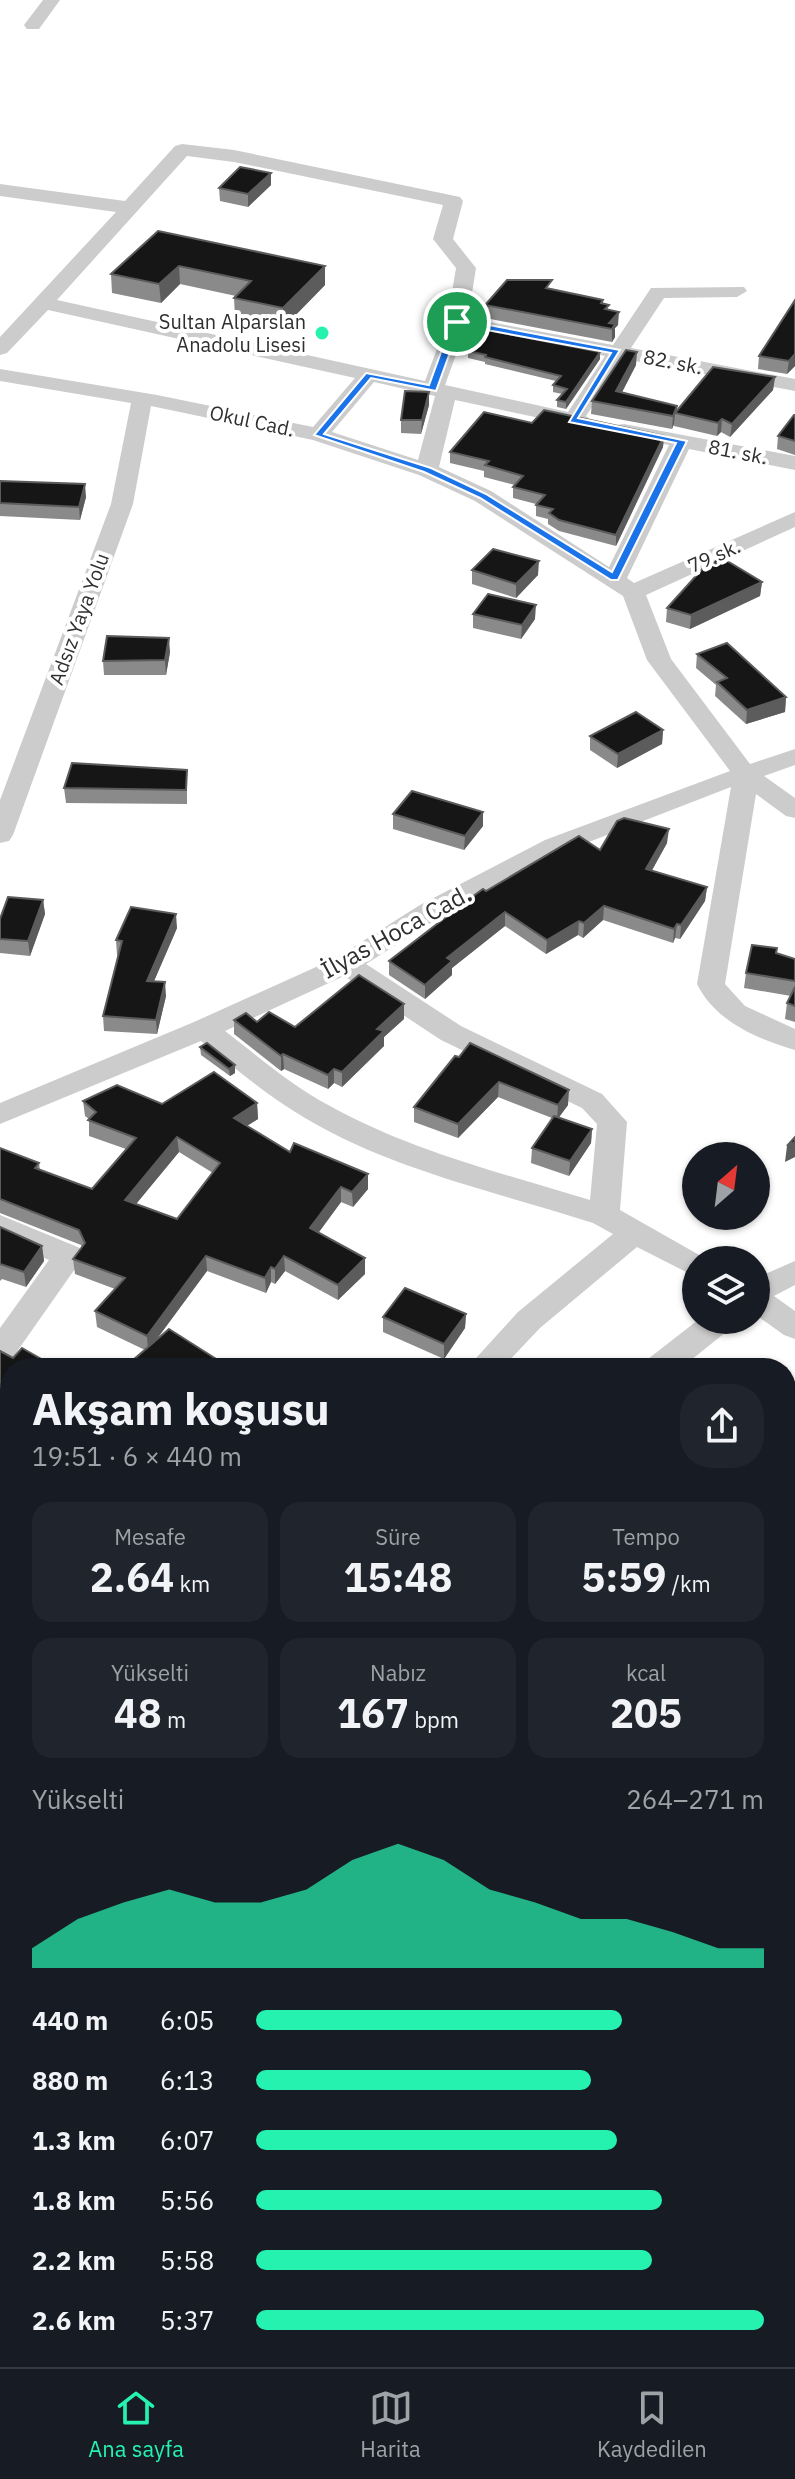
<!DOCTYPE html>
<html lang="tr">
<meta charset="utf-8">
<style>
body{margin:0;font-family:"IBM Plex Sans",sans-serif;background:#20242c;color:#f1f3f6;height:100vh;display:flex;flex-direction:column;font-size:30px;white-space:nowrap}
*{box-sizing:border-box;margin:0}
p{font-size:26px;color:#9ea1a6}
.icon{flex:none;width:44px;height:44px;fill:none;stroke:currentColor;stroke-width:2;stroke-linecap:round;stroke-linejoin:round}
.map{position:relative;flex:1;overflow:hidden}
.panel{position:absolute;left:0px;top:1358px;width:796px;height:1010px;display:flex;flex-direction:column;background:#171b24;border-radius:32px 32px 0 0;box-shadow:0 2px 6px #0004}
.panel>*{flex:none}
.needle{width:52px;rotate:28deg}
.controls{position:absolute;left:682px;top:1142px;display:grid;gap:16px}
.controls a{display:grid;place-items:center;width:88px;height:88px;border-radius:50%;background:#171b24;box-shadow:0 2px 6px #0004;font-size:40px}
.pin{position:absolute;display:grid;place-items:center;width:68px;height:68px;color:#fff;margin:-34px;border:4px solid #fff;border-radius:50%;box-shadow:0 2px 8px #0007}
.round{display:grid;place-items:center;flex:none;width:84px;height:84px;border-radius:32px;background:#20242c}
.summary{display:flex;align-items:center;justify-content:space-between;height:136px;padding:0 32px}
h1{font-size:44px;font-weight:800;line-height:60px}
.metrics{display:grid;grid-template-columns:repeat(3,1fr);gap:12px;height:136px;padding:8px 32px}
.metrics div{display:grid;align-content:center;border-radius:20px;background:#20242c;text-align:center}
.metrics b{font-size:40px;font-weight:800}
.metrics small{font-size:22px;font-weight:400}
.metrics p{font-size:22px}
.chart{height:224px;padding:16px 32px}
.chart p{display:flex;justify-content:space-between}
.chart svg{width:100%;height:144px;margin-top:8px;fill:#26f2b0;opacity:.7}
ul{padding:0 32px;list-style:none;font-size:26px}
li{display:grid;grid-template-columns:128px 96px 1fr;align-items:center;height:60px}
li i{height:20px;border-radius:10px;background:#26f2b0}
.tabs{display:flex;justify-content:space-around;align-items:center;height:112px;border-top:2px solid #363941;background:#171b24;font-size:22px;color:#9ea1a6}
.tabs a{display:grid;justify-items:center;gap:4px}
.tabs .on{color:#26f2b0}
.map>svg:first-child{display:block}
</style>
<div class="map">
<svg width="795" height="2367" viewBox="0 0 795 2367">
<rect width="100%" height="100%" fill="#fff"/>
<g fill="none" stroke-linecap="round" stroke-linejoin="round">
<g fill="#ccc" fill-rule="evenodd">
<polygon points="43,0 60,0 39,29 27,29 24,25"/>
<path d="M182,144L234,150L460,197L463,201L453,239L476,268L468,318L613,345L651,288L744,287L747,291L737,297L664,298L631,348L795,379V391L624,359L586,416L592,421L581,427L455,400L439,467L491,491L609,567L669,445L616,435L613,430L616,425L624,424L795,456V470L689,449L627,578L634,583L795,512V527L646,595L671,659L750,764L795,749V765L764,776L795,798V818L786,816L756,794L725,984L745,1006L795,1029V1050C757,1039 715,1021 697,984L731,787L563,852L440,917L366,964L461,1026L602,1094L627,1122L620,1210L708,1260H696V1277L637,1247L540,1328L502,1368H467L518,1312L613,1234L593,1223C497,1192 392,1170 305,1118C267,1096 235,1068 201,1041L0,1124V1103L194,1022L336,958L420,905L545,840L730,771L647,660L623,596L475,501L419,475L313,440L151,406L133,504L13,835L9,841L0,843V800L111,504L131,403L0,381V369L157,395L313,427L355,378L48,310L7,353L0,355V337L116,212L0,196V184L125,201L175,146ZM187,156L234,162L443,205L433,239L456,268L447,322L425,381L57,300ZM465,330L605,356L568,412L445,385ZM374,382L435,396L418,460L332,432ZM344,976L441,1040L582,1108L597,1124L590,1200C502,1173 411,1151 330,1106C292,1086 259,1057 225,1031Z"/>
<polygon points="0,1215 80,1248 84,1256 11,1360 0,1364 0,1328 49,1260 0,1238"/>
<polygon points="795,1261 795,1285 774,1296 795,1311 795,1339 784,1335 756,1315 756,1278"/>
<polygon points="698,1320 736,1320 731,1328 681,1368 643,1368 648,1359"/>
<polygon points="0,1563 10,1564 10,1592 0,1591"/>
<polygon points="10,1638 10,1685 0,1689 0,1642"/>
<polygon points="786,1641 795,1642 795,1672 786,1671"/>
<polygon points="0,1909 10,1910 10,1944 0,1943"/>
<polygon points="786,1982 795,1983 795,2019 786,2018"/>
<polygon points="0,2251 10,2253 10,2295 0,2293"/>
<polygon points="10,2341 10,2358 43,2358 41,2367 0,2367 6,2343"/>
<polygon points="477,2358 574,2358 578,2367 481,2367"/>
</g>
</g>
<g fill="#8a8a8a" fill-rule="evenodd">
<polygon points="271,185 248,207 220,201 219,188"/>
<polygon points="158,231 325,266 325,285 284,327 235,317 234,298 236,296 180,284 161,303 112,293 111,274"/>
<polygon points="551,290 603,300 603,303 609,310 618,325 615,328 615,337 612,342 485,318 485,305"/>
<polygon points="795,300 795,366 787,374 758,369 759,356"/>
<polygon points="462,344 600,352 600,359 566,409 557,407 557,400 562,394 553,392 553,385 556,381 485,364 485,362 468,358 468,352 462,351"/>
<polygon points="636,365 622,392 677,411 775,377 773,390 730,437 721,432 717,436 674,426 674,424 672,429 591,414 592,401"/>
<polygon points="429,405 421,434 401,433 401,420"/>
<polygon points="795,415 795,455 777,449 778,436"/>
<polygon points="532,423 664,436 663,447 616,546 559,531 548,524 548,519 536,516 536,504 513,498 513,487 515,485 484,477 484,471 450,463 450,452"/>
<polygon points="0,481 86,497 80,520 0,516"/>
<polygon points="472,570 538,575 516,598 472,584"/>
<polygon points="762,582 760,596 690,629 666,622 667,608"/>
<polygon points="473,614 535,619 521,639 473,628"/>
<polygon points="170,652 166,675 104,675 103,661"/>
<polygon points="697,654 786,697 785,712 746,724 715,696 716,685 696,668"/>
<polygon points="663,730 662,744 617,768 590,750 590,736"/>
<polygon points="187,770 187,804 66,803 64,788"/>
<polygon points="393,814 483,826 464,850 393,829"/>
<polygon points="667,843 652,870 707,887 705,901 680,939 675,938 673,943 603,920 583,938 578,935 546,954 505,926 452,968 452,975 425,999 389,975 389,961 486,891 600,850"/>
<polygon points="43,900 45,914 30,956 0,953 0,919"/>
<polygon points="177,928 154,981 166,996 157,1034 104,1031 103,1016 118,955 117,955 116,940"/>
<polygon points="776,953 795,959 795,1022 785,1019 787,1003 791,996 744,988 746,973"/>
<polygon points="404,1004 404,1019 384,1037 384,1046 342,1087 334,1083 328,1089 284,1069 281,1071 234,1034 234,1020 257,1022 295,1027"/>
<polygon points="200,1047 235,1065 235,1073 230,1076 201,1055"/>
<polygon points="459,1057 568,1105 559,1117 592,1129 591,1143 569,1176 531,1163 532,1148 552,1118 498,1097 458,1138 414,1122 414,1107"/>
<path d="M83,1101L162,1104L257,1103L258,1119L247,1126L290,1152L368,1174V1189L353,1207L341,1202L318,1233L365,1258V1274L338,1300L285,1271L275,1284L271,1282L266,1293L207,1271L156,1340L221,1362V1368H133L132,1361L145,1350L97,1327L95,1311L115,1289L75,1274L73,1259L82,1247L81,1245L0,1213V1148L39,1163L40,1170L92,1189L126,1149L89,1136V1119L85,1116ZM179,1152L213,1173L177,1219L136,1204Z"/>
<polygon points="0,1227 42,1246 44,1261 26,1287 2,1279 0,1281"/>
<polygon points="466,1314 465,1328 444,1359 383,1332 383,1317"/>
<polygon points="0,1351 10,1368 10,1404 0,1398"/>
<polygon points="10,1408 10,1434 4,1429 2,1414"/>
<polygon points="0,1453 10,1456 10,1549 0,1547"/>
<polygon points="10,1585 10,1636 9,1635 0,1639"/>
<polygon points="10,1670 10,1853 0,1849 0,1675"/>
<polygon points="786,2206 795,2207 795,2357 786,2355"/>
</g>
<g fill="#5c5c5c">
<polygon points="271,173 271,185 248,207 248,194"/>
<polygon points="179,266 180,284 161,303 159,284"/>
<polygon points="325,266 325,285 284,327 283,308"/>
<polygon points="619,312 618,325 615,328 615,337 612,342 612,329 609,323"/>
<polygon points="600,352 600,359 566,409 566,402"/>
<polygon points="637,352 636,365 616,404 616,391"/>
<polygon points="795,354 795,366 787,374 789,361"/>
<polygon points="775,377 773,390 730,437 732,424"/>
<polygon points="429,392 429,405 421,434 422,420"/>
<polygon points="677,406 677,413 675,413 674,424 672,429 673,416"/>
<polygon points="722,419 721,432 717,436 718,423"/>
<polygon points="664,436 663,447 616,546 616,535"/>
<polygon points="85,484 86,497 80,520 79,507"/>
<polygon points="539,561 538,575 516,598 516,584"/>
<polygon points="762,582 760,596 690,629 691,615"/>
<polygon points="536,605 535,619 521,639 522,625"/>
<polygon points="169,638 170,652 166,675 165,660"/>
<polygon points="786,697 785,712 746,724 747,710"/>
<polygon points="663,730 662,744 617,768 618,754"/>
<polygon points="483,812 483,826 464,850 465,836"/>
<polygon points="669,829 667,843 645,883 646,869"/>
<polygon points="707,887 705,901 680,939 681,925"/>
<polygon points="43,900 45,914 30,956 28,941"/>
<polygon points="604,906 603,920 583,938 584,923"/>
<polygon points="505,912 505,926 452,968 452,975 425,999 425,985 447,958"/>
<polygon points="176,914 177,928 148,995 147,981"/>
<polygon points="579,921 578,935 546,954 547,940"/>
<polygon points="677,924 675,938 673,943 674,929"/>
<polygon points="165,982 166,996 157,1034 156,1020"/>
<polygon points="404,1004 404,1019 384,1037 384,1046 342,1087 342,1072 377,1029"/>
<polygon points="283,1054 284,1069 281,1071 281,1056"/>
<polygon points="235,1065 235,1073 230,1076 229,1069"/>
<polygon points="334,1069 334,1083 328,1089 328,1075"/>
<polygon points="499,1082 498,1097 458,1138 458,1124"/>
<polygon points="569,1090 568,1105 557,1120 558,1105"/>
<polygon points="257,1103 258,1119 235,1133 234,1118"/>
<polygon points="592,1129 591,1143 569,1176 570,1161"/>
<polygon points="177,1137 179,1152 127,1215 125,1200"/>
<polygon points="795,1142 795,1157 785,1162 787,1146"/>
<polygon points="368,1174 368,1189 353,1207 352,1192"/>
<polygon points="341,1187 341,1202 311,1243 310,1228"/>
<polygon points="42,1246 44,1261 26,1287 24,1272"/>
<polygon points="206,1256 207,1271 148,1351 147,1336"/>
<polygon points="284,1256 285,1271 275,1284 275,1269"/>
<polygon points="365,1258 365,1274 338,1300 338,1285"/>
<polygon points="271,1267 271,1282 266,1293 265,1278"/>
<polygon points="466,1314 465,1328 444,1359 444,1344"/>
<polygon points="6,1620 9,1635 0,1639 0,1622"/>
</g>
<g fill="#161616" stroke="#5c5c5c" stroke-width="2" fill-rule="evenodd">
<polygon points="240,167 271,173 248,194 219,188"/>
<polygon points="158,231 325,266 283,308 234,298 251,281 179,266 159,284 111,274"/>
<polygon points="507,280 552,280 546,288 603,300 601,303 609,305 605,309 619,312 609,323 615,324 612,329 485,305"/>
<polygon points="795,300 795,354 789,361 759,356"/>
<polygon points="477,328 600,352 566,402 557,400 567,389 553,385 561,376 485,357 486,355 468,351 473,346 462,344"/>
<polygon points="626,350 637,352 616,391 677,406 673,416 592,401"/>
<polygon points="713,367 775,377 732,424 722,419 718,423 675,413"/>
<polygon points="405,391 429,392 422,420 401,420"/>
<polygon points="544,410 664,436 616,535 559,520 549,513 553,509 536,505 545,495 513,487 523,476 485,465 489,461 450,452 484,412 532,423"/>
<polygon points="794,415 795,415 795,441 778,436"/>
<polygon points="0,481 85,484 79,507 0,503"/>
<polygon points="493,549 539,561 516,584 472,570"/>
<polygon points="724,559 762,582 691,615 667,608 703,568"/>
<polygon points="488,594 536,605 522,625 473,614"/>
<polygon points="107,636 169,638 165,660 103,661"/>
<polygon points="727,643 786,697 747,710 717,682 727,678 697,654"/>
<polygon points="636,712 663,730 618,754 590,736"/>
<polygon points="72,763 187,770 186,790 64,788"/>
<polygon points="412,791 483,812 465,836 393,814"/>
<polygon points="624,818 669,829 646,869 707,887 681,925 677,924 674,929 604,906 584,923 579,921 547,940 505,912 447,958 452,961 425,985 389,961 476,894 483,889 486,891 579,836 600,850 617,821"/>
<polygon points="8,897 43,900 28,941 0,939 0,919"/>
<polygon points="131,907 176,914 147,981 165,982 156,1020 103,1016 122,941 116,940"/>
<polygon points="752,945 777,948 776,953 795,959 795,981 746,973"/>
<polygon points="359,975 404,1004 377,1029 384,1031 342,1072 334,1069 328,1075 283,1054 281,1056 234,1020 246,1013 257,1022 269,1012 295,1027"/>
<polygon points="795,987 795,1006 787,1003"/>
<polygon points="207,1043 235,1065 229,1069 200,1047"/>
<polygon points="470,1043 569,1090 558,1105 499,1082 458,1124 414,1107 455,1056 459,1057"/>
<path d="M214,1072L257,1103L234,1118L290,1152L294,1143L368,1174L352,1192L341,1187L310,1228L365,1258L338,1285L284,1256L275,1269L271,1267L265,1278L206,1256L147,1336L95,1311L125,1278L73,1259L85,1243L79,1230L0,1199V1148L39,1163L35,1168L92,1189L136,1138L88,1120L96,1112L83,1101L117,1085L162,1104ZM177,1137L220,1163L177,1219L125,1200Z"/>
<polygon points="554,1116 592,1129 570,1161 532,1148"/>
<polygon points="795,1137 795,1142 787,1146"/>
<polygon points="0,1227 42,1246 24,1272 0,1264"/>
<polygon points="405,1288 466,1314 444,1344 383,1317"/>
<polygon points="169,1329 221,1362 214,1368 143,1368 132,1361"/>
<polygon points="22,1348 57,1368 10,1368 10,1390 0,1384 0,1351 13,1358"/>
<polygon points="563,1363 573,1368 558,1368"/>
<polygon points="10,1408 10,1421 2,1414"/>
<polygon points="0,1453 10,1456 10,1534 0,1533"/>
<polygon points="0,1584 10,1585 10,1622 6,1620 0,1622"/>
<polygon points="10,1670 10,1838 0,1835 0,1675"/>
<polygon points="786,2206 795,2207 795,2345 786,2343"/>
</g>
<path fill="#1a73e8" stroke="#fff" stroke-width="2" fill-rule="evenodd" d="M457,319L620,350L578,418L687,441L618,580H611L480,498L424,472L314,435L366,373L429,385L452,322ZM460,325L611,353L569,422L676,443L612,572L486,494L431,468L324,434L371,378L436,391Z"/>
<circle fill="#26f2b0" stroke="#fff" stroke-width="3" cx="322" cy="333" r="8"/>
<g text-anchor="middle" stroke-width="8" stroke-linejoin="round" paint-order="stroke">
<g font-size="20" fill="#2f2f2f" stroke="#fff" text-anchor="end">
<text x="306" y="329">Sultan Alparslan<tspan x="306" dy="23">Anadolu Lisesi</tspan></text>
</g>
<g font-size="20" fill="#2f2f2f" stroke="#fff">
<text transform="translate(673 362) rotate(11)" y="7">82. sk.</text>
<text transform="translate(252 421) rotate(12)" y="7">Okul Cad.</text>
<text transform="translate(738 452) rotate(11)" y="7">81. sk.</text>
<text transform="translate(714 556) rotate(-24)" y="7">79.sk.</text>
<text transform="translate(79 619) rotate(-70)" y="7">Adsız Yaya Yolu</text>
</g>
<g font-size="24" fill="#2f2f2f" stroke="#fff">
<text transform="translate(396 932) rotate(-29)" y="8">İlyas Hoca Cad.</text>
</g>
</g>
</svg>
<div class="controls">
<a><svg class="needle" viewBox="-14 -14 28 28"><path d="M0-13l5 13h-10z" fill="#e53935"/><path d="M0 13l5-13h-10z" fill="#9ea1a6"/></svg></a>
<a><svg class="icon" aria-label="layers" viewBox="0 0 24 24"><path d="M12 4l9 5-9 5-9-5zM3 14l9 5 9-5"/></svg></a>
</div>
<div class="pin" style="left:457px;top:322px;background:#1e9e55"><svg class="icon" aria-label="arrive" viewBox="0 0 24 24"><path d="M6 21V4h12l-3 4 3 4H6"/></svg></div>
<section class="panel">
<div class="summary"><div><h1>Akşam koşusu</h1><p>19:51 · 6 × 440 m</p></div><a class="round"><svg class="icon" aria-label="share" viewBox="0 0 24 24"><path d="M12 15V3M7 8l5-5 5 5M5 13v7h14v-7"/></svg></a></div>
<div class="metrics">
<div><p>Mesafe</p><b>2.64<small> km</small></b></div>
<div><p>Süre</p><b>15:48</b></div>
<div><p>Tempo</p><b>5:59<small> /km</small></b></div>
</div>
<div class="metrics">
<div><p>Yükselti</p><b>48<small> m</small></b></div>
<div><p>Nabız</p><b>167<small> bpm</small></b></div>
<div><p>kcal</p><b>205</b></div>
</div>
<div class="chart"><p><span>Yükselti</span>264–271 m</p>
<svg viewBox="0 0 160 44" preserveAspectRatio="none"><path d="M0 44V38L10 29L20 24L30 20L40 24L50 24L60 20L70 11L80 6L90 11L100 20L110 24L120 29L130 29L140 33L150 38L160 38V44z"/></svg>
</div>
<ul>
<li><b>440 m</b>6:05<i style="width:72%"></i></li>
<li><b>880 m</b>6:13<i style="width:66%"></i></li>
<li><b>1.3 km</b>6:07<i style="width:71%"></i></li>
<li><b>1.8 km</b>5:56<i style="width:80%"></i></li>
<li><b>2.2 km</b>5:58<i style="width:78%"></i></li>
<li><b>2.6 km</b>5:37<i style="width:100%"></i></li>
</ul>
</section>
</div>
<nav class="tabs">
<a class="on"><svg class="icon" aria-label="home" viewBox="0 0 24 24"><path d="M3 11l9-7 9 7M6 9v11h12V9"/></svg>Ana sayfa</a>
<a><svg class="icon" aria-label="map" viewBox="0 0 24 24"><path d="M3 6l6-2 6 2 6-2v14l-6 2-6-2-6 2zM9 4v14M15 6v14"/></svg>Harita</a>
<a><svg class="icon" aria-label="saved" viewBox="0 0 24 24"><path d="M7 4h10v16l-5-4-5 4z"/></svg>Kaydedilen</a>
</nav>
